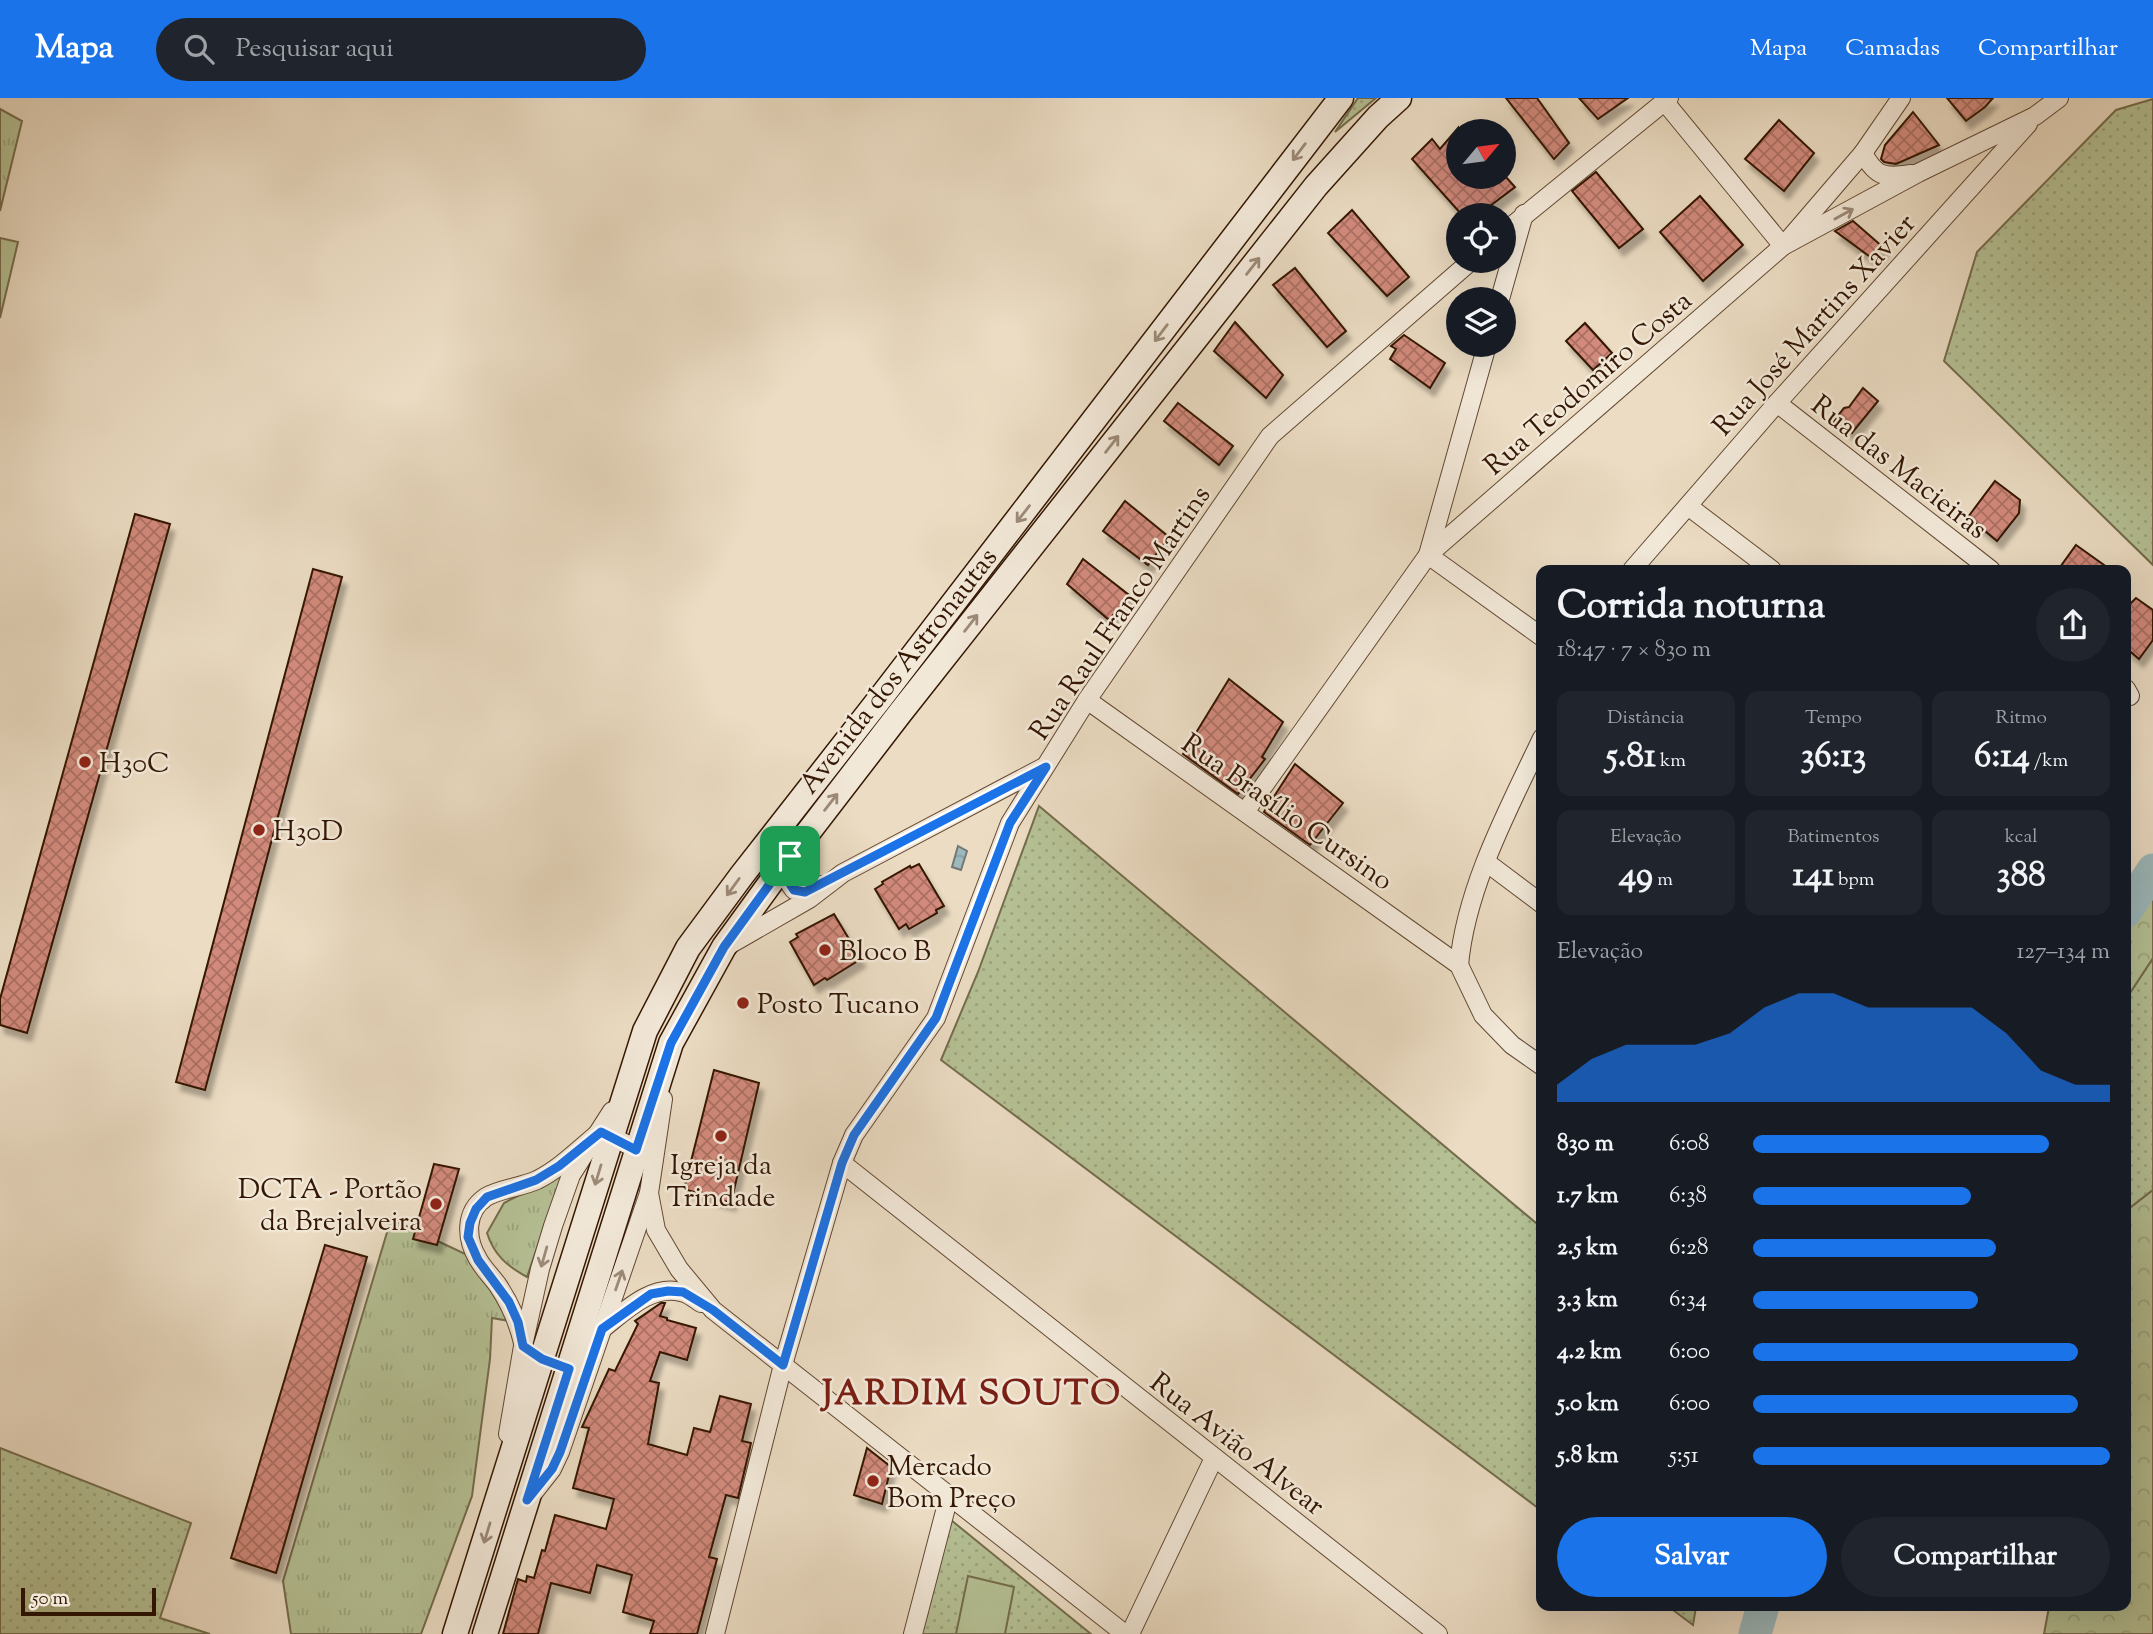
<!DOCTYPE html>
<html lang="pt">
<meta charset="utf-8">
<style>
body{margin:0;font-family:"Sorts Mill Goudy",serif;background:#20242c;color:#f1f3f6;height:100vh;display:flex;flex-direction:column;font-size:26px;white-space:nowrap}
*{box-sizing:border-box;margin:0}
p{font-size:23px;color:#9ea1a6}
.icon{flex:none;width:38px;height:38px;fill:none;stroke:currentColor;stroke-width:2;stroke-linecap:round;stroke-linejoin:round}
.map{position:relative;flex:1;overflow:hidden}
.panel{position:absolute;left:1536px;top:467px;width:595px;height:1046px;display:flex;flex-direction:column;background:#171b24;border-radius:14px;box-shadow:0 7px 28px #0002}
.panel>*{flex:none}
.needle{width:46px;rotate:61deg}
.buttons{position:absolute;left:1446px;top:21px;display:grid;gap:14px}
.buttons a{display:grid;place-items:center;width:70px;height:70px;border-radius:50%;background:#171b24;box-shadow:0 7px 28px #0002;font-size:35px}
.scale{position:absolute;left:21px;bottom:18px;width:135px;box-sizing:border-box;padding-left:7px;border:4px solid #341703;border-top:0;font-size:19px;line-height:24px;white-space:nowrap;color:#341703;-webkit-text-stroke:5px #f2e8d8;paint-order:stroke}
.pin{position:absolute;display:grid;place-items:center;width:60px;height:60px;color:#fff;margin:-30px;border-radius:14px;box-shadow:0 4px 10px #0006}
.round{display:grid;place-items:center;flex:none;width:74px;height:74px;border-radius:37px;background:#20242c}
.headline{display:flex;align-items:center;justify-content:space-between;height:119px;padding:0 21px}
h1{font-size:38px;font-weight:700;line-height:52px}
.stats{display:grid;grid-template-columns:repeat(3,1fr);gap:10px;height:119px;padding:7px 21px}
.stats div{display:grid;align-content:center;border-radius:14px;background:#20242c;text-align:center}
.stats b{font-size:35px;font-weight:700}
.stats small{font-size:19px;font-weight:400}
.stats p{font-size:19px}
.chart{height:196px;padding:14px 21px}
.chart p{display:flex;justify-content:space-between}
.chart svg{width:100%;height:126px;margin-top:7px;fill:#1a73e8;opacity:.7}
.cta{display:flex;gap:14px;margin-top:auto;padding:14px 21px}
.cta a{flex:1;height:80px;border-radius:42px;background:#1a73e8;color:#fff;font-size:28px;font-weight:700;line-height:80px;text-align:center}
.cta a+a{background:#20242c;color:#f1f3f6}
ul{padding:0 21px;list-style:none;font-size:23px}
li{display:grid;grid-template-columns:112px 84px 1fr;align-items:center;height:52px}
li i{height:18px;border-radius:9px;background:#1a73e8}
header{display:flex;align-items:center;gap:42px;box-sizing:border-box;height:98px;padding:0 35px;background:#1a73e8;color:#fff}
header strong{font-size:33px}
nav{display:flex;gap:38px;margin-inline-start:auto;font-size:24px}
.search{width:490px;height:63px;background:#20242c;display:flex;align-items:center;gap:18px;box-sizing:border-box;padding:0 24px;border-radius:38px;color:#9ea1a6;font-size:26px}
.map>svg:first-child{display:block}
</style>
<header>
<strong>Mapa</strong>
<div class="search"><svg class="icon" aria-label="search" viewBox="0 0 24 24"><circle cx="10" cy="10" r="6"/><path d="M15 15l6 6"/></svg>Pesquisar aqui</div>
<nav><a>Mapa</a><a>Camadas</a><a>Compartilhar</a></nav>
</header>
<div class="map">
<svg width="2153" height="1536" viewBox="0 0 2153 1536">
<defs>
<pattern id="grass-dots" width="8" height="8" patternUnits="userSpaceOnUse" patternTransform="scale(1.75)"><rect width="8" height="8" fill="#b5c195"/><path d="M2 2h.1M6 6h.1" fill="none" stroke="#9ca57f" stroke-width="1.8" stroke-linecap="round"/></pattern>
<pattern id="forest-crowns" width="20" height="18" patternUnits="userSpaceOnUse" patternTransform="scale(1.75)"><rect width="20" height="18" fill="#b5c195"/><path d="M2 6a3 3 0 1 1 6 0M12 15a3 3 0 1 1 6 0" fill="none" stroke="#9ca57f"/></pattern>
<pattern id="park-tufts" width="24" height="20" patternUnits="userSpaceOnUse" patternTransform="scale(1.75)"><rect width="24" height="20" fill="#b5c195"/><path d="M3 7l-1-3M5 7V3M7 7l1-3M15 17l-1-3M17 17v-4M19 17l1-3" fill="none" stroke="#9ca57f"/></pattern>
<pattern id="water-waves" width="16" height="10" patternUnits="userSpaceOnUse" patternTransform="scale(1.75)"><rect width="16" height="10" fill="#9cb9bd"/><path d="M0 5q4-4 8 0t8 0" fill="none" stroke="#879ea1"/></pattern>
<pattern id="building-cross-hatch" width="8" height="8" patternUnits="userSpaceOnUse" patternTransform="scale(1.75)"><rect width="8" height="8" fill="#d28a7b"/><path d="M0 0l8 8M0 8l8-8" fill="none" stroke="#ab7063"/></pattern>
<filter id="shadow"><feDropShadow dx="4.5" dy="8" stdDeviation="2" flood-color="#0004"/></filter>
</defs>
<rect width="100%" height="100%" fill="#ebdcc3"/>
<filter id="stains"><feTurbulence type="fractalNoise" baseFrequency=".00286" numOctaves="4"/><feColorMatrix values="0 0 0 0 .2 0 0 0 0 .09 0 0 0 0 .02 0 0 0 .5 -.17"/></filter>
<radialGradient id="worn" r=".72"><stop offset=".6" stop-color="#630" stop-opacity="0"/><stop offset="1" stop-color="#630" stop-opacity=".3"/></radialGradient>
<g fill="url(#grass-dots)" stroke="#746c4c" stroke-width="2">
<polygon points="1358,0 1376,0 1335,34"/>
<polygon points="2153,1 2153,467 1944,263 1977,154 2116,12"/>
<polygon points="1039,708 1542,1130 1542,1413 941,962 978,874"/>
<polygon points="2153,860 2153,1092 2126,1113 2126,901"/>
<polygon points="0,1350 191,1425 160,1520 210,1536 0,1536"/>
<polygon points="951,1422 1091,1536 921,1536"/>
<polygon points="1669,1509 1696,1509 1693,1527"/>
</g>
<g fill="url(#forest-crowns)" stroke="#746c4c" stroke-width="2">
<polygon points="2153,772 2153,860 2126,901 2126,813"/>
<polygon points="2153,1092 2153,1536 2044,1536 2049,1509 2126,1508 2126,1113"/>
</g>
<g fill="url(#park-tufts)" stroke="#746c4c" stroke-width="2">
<polygon points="0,11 22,23 0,113"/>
<path d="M563,1075L527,1179C507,1168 494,1157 487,1135L504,1105Z"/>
<polygon points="391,1121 478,1162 515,1224 492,1220 490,1261 472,1398 421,1536 291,1536 283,1483"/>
</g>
<g fill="#b5c195" stroke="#746c4c" stroke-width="2">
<polygon points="0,140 18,144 0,220"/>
<polygon points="968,1478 1014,1489 1005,1536 956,1536"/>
</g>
<polygon fill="url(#water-waves)" stroke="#727873" stroke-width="2" points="958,748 967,753 961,772 952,769"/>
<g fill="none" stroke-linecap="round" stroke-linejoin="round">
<g stroke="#9cb9bd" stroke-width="33">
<polyline points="2126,813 2153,772"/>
<polyline points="1755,1536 1763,1508"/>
</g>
</g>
<g fill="url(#building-cross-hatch)" stroke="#341703" stroke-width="2" filter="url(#shadow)">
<polygon points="1506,0 1537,0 1569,45 1554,61"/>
<polygon points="1579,0 1628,0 1598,21"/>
<polygon points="1947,0 1993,0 1985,9 1966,23"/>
<polygon points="1913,14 1939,47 1896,66 1884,64 1881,61 1885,47"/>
<polygon points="1779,22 1814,55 1784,93 1745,61"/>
<polygon points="1458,30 1458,79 1506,79 1515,89 1478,117 1462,117 1412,61 1432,41 1440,51"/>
<polygon points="1596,74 1643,131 1619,150 1572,93"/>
<polygon points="1700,98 1743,147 1703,183 1660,134"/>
<polygon points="1352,112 1409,179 1387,198 1328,135"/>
<polygon points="1853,123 1884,150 1873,161 1835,133"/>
<polygon points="1295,170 1346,233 1327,249 1273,187"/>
<polygon points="1235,224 1283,277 1266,300 1214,253"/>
<polygon points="1585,225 1612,255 1593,272 1566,243"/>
<polygon points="1404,237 1445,265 1430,290 1390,261 1396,251 1391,248"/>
<polygon points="1863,290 1878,303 1852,335 1833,324 1844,310 1849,309"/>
<polygon points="1178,305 1233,348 1219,367 1164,323"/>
<polygon points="1995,383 2020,402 2019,415 1997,443 1968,419"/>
<polygon points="1125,403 1169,439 1148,467 1103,433"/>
<polygon points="135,416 170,426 27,935 0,927 0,901"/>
<polygon points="2076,447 2111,472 2058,472"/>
<polygon points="1083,461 1129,497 1109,522 1067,486"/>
<polygon points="313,471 342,479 205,992 176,984"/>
<polygon points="2136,500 2153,512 2153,542 2139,561 2126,550 2126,510"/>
<polygon points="1229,581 1283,624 1262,659 1265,661 1238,696 1183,656"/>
<polygon points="1295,666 1343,705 1310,747 1264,714"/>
<polygon points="919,766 944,808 936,812 937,815 909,831 906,826 899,831 875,791 883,786 882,784 910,768 911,770"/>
<polygon points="834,816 861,861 827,882 825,880 814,887 790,844 798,839 796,836"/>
<polygon points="714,972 759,985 731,1105 684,1091"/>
<polygon points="434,1066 459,1071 437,1147 413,1141"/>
<polygon points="325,1147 367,1159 276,1475 231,1460"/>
<polygon points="661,1205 665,1205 660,1218 667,1220 667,1222 696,1230 687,1262 660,1254 650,1283 659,1285 648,1346 687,1357 694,1330 710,1334 720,1298 751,1306 742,1343 751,1345 738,1400 726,1397 709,1459 717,1461 697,1536 650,1536 654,1523 623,1514 632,1477 597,1467 590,1495 551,1485 538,1536 503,1536 518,1481 526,1484 527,1478 534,1480 542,1452 545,1453 555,1417 606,1431 614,1401 573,1390 589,1330 582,1329 609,1271 615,1273 638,1226 635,1223"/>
<polygon points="867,1350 891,1369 882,1406 854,1397"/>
</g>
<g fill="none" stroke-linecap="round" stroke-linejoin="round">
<defs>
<g id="street">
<polyline points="1664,3 1783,148"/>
<path d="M1863,55C1876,79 1884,80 1911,76"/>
<polyline points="1503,135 1669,0"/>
<polyline points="1790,140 1863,55 1901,0"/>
<polyline points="1500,201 1524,116"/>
<polyline points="1487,247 1428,457 1542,539"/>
<polyline points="1777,305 1991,472"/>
<polyline points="1688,408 1772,472"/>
<polyline points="1632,472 1777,305 2028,26"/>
<polyline points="2126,591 2130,598"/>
<polyline points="1087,602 1459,867 1483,917 1512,947 1542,968"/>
<polyline points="1245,714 1428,457 1783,148 1918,75 2035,18 2059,0"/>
<path d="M789,761C785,775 785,781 794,792L805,794L822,787"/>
<polyline points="1486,764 1542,806"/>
<polyline points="729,847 809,801 843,775 1042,670"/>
<path d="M1459,867C1466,789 1509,710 1542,640"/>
<polyline points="842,1065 1438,1536"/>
<polyline points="649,1095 656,1132 679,1171 713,1212 1125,1536"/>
<path d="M602,1231C624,1214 651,1186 681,1194C688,1195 695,1201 701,1205"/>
<path d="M523,1245C518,1223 510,1205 497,1186C491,1178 483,1170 478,1161C466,1141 464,1114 486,1099C499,1091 522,1089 537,1082C561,1070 580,1050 601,1033L646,1056"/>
<polyline points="508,1336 523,1248 540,1171 553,1128 571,1077 612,1013"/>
<polyline points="534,1394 552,1371 560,1354 649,1095 663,1001"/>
<polyline points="715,1536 783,1267 842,1065 854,1037 936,920 1010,725 1087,602 1270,338 1471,163"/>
<polyline points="913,1536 949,1398"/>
<polyline points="1130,1536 1214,1360"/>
</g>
<g id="secondary">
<polyline points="455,1536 645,933 688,850 742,777 882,598 1341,0"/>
<polyline points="485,1536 671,945 724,849 790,758 900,615 1316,88 1378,19 1399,0"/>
</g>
</defs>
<use href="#street" stroke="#624833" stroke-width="20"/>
<use href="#secondary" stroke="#341703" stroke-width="27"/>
<use href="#street" stroke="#f2e8d8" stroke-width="18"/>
<use href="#secondary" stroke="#f2e8d8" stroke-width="24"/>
</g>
<defs><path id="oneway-shaft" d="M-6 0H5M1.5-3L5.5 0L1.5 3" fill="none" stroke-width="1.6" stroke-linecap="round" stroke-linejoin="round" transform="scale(1.75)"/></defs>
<g stroke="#9c8a78">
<use href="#oneway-shaft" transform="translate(1299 54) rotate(127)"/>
<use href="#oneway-shaft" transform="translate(1844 116) rotate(-29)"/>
<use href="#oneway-shaft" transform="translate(1253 168) rotate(-52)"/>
<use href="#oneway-shaft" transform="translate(1161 235) rotate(127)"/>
<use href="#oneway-shaft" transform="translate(1112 346) rotate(-52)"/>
<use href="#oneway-shaft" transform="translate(1023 416) rotate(128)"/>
<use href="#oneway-shaft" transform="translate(971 525) rotate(-52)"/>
<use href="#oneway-shaft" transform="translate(831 704) rotate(-52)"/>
<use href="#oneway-shaft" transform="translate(733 789) rotate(126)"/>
<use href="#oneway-shaft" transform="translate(598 1077) rotate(107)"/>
<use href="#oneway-shaft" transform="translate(544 1159) rotate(106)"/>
<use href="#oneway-shaft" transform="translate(619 1182) rotate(-71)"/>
<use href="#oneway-shaft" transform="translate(487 1435) rotate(107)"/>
</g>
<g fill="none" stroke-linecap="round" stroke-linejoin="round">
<defs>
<path id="route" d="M1046,669L1010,725L936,920L854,1037L842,1065L783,1267L713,1212L683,1194L668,1193L651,1196L602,1231L560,1354L552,1371L527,1402L569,1271L542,1261L523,1248L518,1224L509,1204L478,1162L468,1139L470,1125L476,1111L487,1099L536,1082L559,1068L601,1034L636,1052L671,945L724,849L790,758C786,773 785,780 794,792L805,794Z"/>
</defs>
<use href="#route" stroke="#fff" stroke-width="14"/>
<use href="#route" stroke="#1a73e8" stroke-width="9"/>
</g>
<g fill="#8f2418" stroke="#f2e8d8" stroke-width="2.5">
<circle cx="85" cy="664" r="7"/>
<circle cx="259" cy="732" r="7"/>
<circle cx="825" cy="852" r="7"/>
<circle cx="743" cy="905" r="7"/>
<circle cx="721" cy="1038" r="7"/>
<circle cx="436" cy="1106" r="7"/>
<circle cx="873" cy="1383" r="7"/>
</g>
<g text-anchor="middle" stroke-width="5" stroke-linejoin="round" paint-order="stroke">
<g font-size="28" fill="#341703" stroke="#f2e8d8">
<text transform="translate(1813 226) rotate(-48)" y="10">Rua José Martins Xavier</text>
<text transform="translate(1587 284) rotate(-41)" y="10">Rua Teodomiro Costa</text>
<text transform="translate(1900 368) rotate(38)" y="10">Rua das Macieiras</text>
<text transform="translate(1119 514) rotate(-56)" y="10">Rua Raul Franco Martins</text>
<text transform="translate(897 572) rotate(-52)" y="10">Avenida dos Astronautas</text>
<text transform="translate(1288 713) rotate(35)" y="10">Rua Brasílio Cursino</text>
<text transform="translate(1238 1345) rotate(38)" y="10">Rua Avião Alvear</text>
</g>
<g font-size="28" fill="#341703" stroke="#f2e8d8" text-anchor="start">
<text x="99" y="674">H30C</text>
<text x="273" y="742">H30D</text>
<text x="839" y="862">Bloco B</text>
<text x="757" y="915">Posto Tucano</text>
<text x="721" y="1076" text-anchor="middle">Igreja da<tspan x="721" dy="32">Trindade</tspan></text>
<text x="422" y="1100" text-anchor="end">DCTA - Portão<tspan x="422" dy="32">da Brejalveira</tspan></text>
<text x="887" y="1377">Mercado<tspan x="887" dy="32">Bom Preço</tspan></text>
</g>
<g font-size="35" font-weight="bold" letter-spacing="2" fill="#7a1f14" stroke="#f2e8d8">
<text x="972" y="1306">JARDIM SOUTO</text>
</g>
</g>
<rect width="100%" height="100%" filter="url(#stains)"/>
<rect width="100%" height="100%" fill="url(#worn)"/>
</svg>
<div class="buttons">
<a><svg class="needle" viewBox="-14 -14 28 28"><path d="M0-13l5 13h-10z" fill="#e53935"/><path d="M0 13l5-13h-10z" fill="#9ea1a6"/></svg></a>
<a><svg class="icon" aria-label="locate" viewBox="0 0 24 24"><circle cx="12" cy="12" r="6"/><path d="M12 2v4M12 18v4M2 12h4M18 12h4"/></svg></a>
<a><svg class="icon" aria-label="layers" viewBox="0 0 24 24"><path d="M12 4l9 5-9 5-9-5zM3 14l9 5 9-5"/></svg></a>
</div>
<div class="scale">50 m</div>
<div class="pin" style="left:790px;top:758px;background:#1e9e55"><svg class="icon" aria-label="arrive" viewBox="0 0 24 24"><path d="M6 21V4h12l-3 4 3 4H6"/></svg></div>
<section class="panel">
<div class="headline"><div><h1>Corrida noturna</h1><p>18:47 · 7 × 830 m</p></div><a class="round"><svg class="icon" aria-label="share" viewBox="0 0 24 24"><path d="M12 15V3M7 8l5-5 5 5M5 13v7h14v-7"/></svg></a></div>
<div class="stats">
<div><p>Distância</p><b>5.81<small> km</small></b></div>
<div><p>Tempo</p><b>36:13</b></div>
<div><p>Ritmo</p><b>6:14<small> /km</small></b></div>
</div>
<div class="stats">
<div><p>Elevação</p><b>49<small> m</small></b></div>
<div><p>Batimentos</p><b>141<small> bpm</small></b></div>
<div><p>kcal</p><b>388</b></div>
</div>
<div class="chart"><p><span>Elevação</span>127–134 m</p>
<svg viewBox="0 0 160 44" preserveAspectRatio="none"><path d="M0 44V38L10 29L20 24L30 24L40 24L50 20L60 11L70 6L80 6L90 11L100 11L110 11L120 11L130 20L140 33L150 38L160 38V44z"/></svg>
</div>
<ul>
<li><b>830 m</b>6:08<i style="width:83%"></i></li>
<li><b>1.7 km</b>6:38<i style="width:61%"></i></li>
<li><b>2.5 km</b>6:28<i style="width:68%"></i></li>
<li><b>3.3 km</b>6:34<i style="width:63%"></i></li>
<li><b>4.2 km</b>6:00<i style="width:91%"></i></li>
<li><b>5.0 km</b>6:00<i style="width:91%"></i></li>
<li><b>5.8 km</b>5:51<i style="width:100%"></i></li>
</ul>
<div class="cta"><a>Salvar</a><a>Compartilhar</a></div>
</section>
</div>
